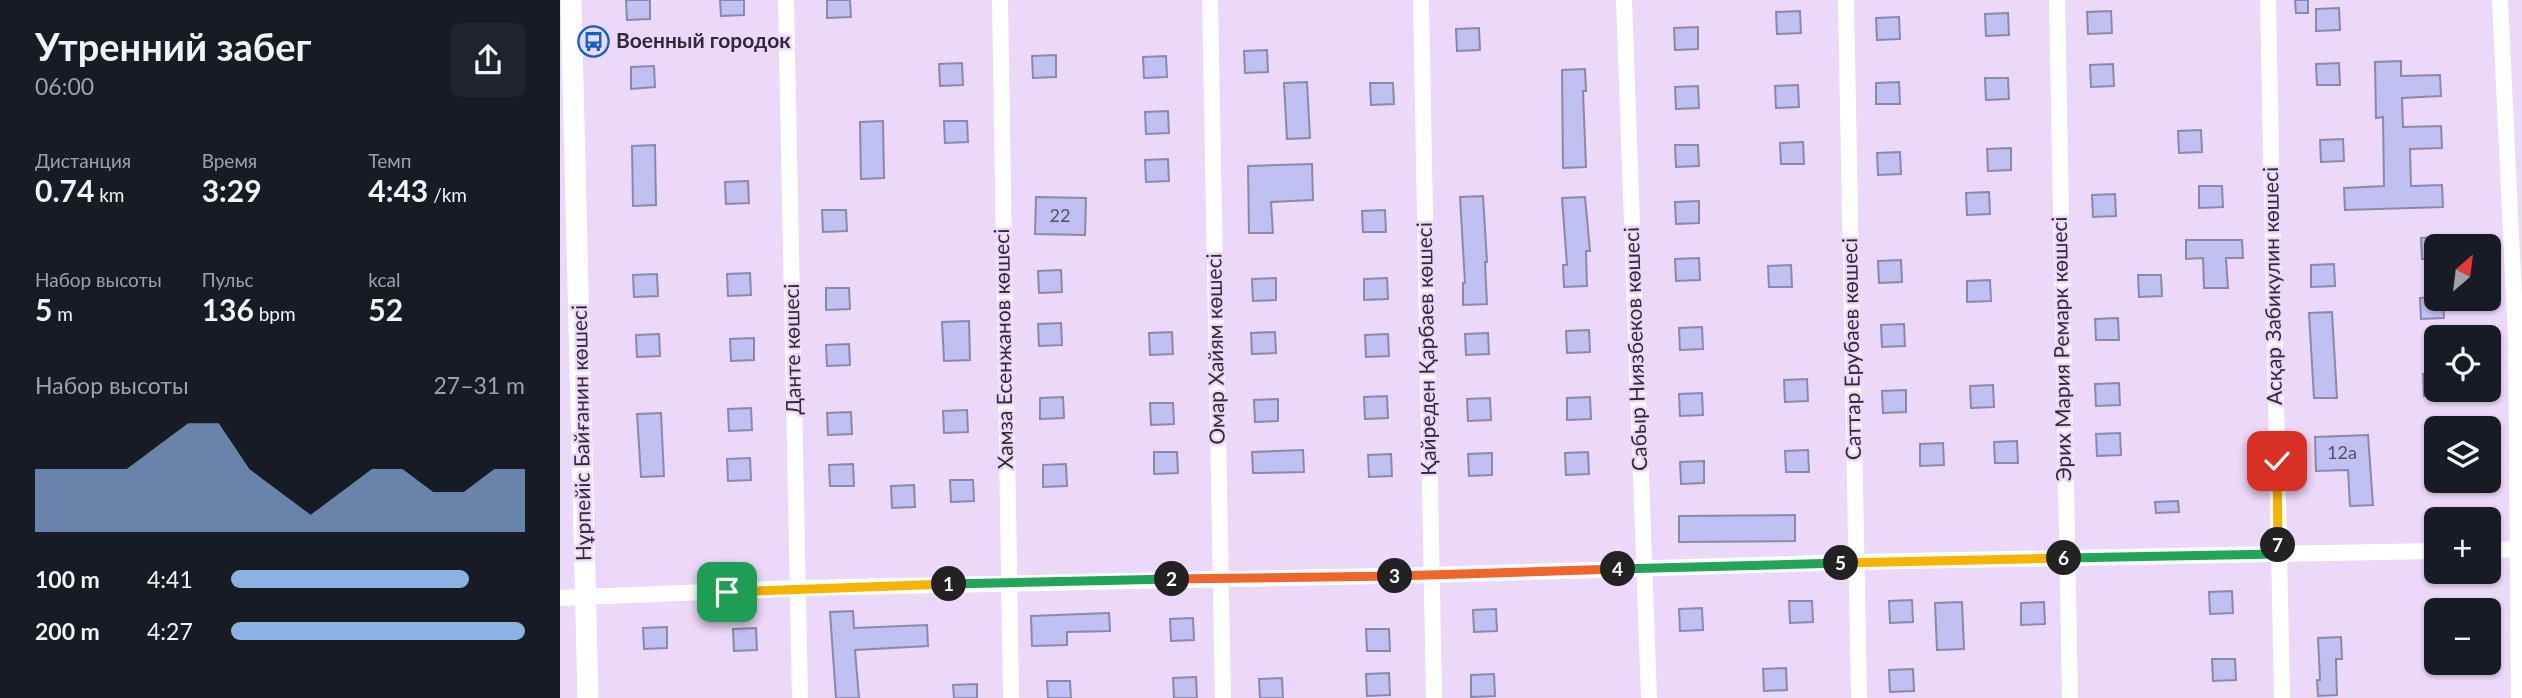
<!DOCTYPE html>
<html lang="ru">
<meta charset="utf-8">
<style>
body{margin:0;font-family:Lato,sans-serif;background:#20242c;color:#f1f3f6;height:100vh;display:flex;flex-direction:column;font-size:26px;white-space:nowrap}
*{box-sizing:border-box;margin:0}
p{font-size:23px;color:#9ea1a6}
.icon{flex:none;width:38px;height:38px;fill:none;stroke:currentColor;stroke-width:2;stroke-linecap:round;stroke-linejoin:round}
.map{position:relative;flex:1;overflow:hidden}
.panel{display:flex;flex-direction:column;background:#171b24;width:560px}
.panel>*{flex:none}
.needle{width:46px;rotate:28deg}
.tools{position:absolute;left:1864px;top:234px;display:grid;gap:14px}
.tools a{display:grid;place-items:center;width:77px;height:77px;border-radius:10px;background:#171b24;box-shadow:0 2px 5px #0004;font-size:35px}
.pin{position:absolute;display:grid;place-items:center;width:60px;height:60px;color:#fff;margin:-30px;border-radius:14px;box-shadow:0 4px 10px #0006}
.km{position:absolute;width:35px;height:35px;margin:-18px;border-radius:50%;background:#222;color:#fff;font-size:19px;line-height:35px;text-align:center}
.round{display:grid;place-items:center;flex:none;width:74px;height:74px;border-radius:10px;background:#20242c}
.head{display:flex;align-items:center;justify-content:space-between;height:119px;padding:0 35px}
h1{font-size:38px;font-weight:700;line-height:52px}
.figures{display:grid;grid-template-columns:repeat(3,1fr);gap:10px;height:119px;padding:7px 35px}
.figures div{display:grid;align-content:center}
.figures b{font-size:30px;font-weight:700}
.figures small{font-size:19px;font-weight:400}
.figures p{font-size:19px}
.chart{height:196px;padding:14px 35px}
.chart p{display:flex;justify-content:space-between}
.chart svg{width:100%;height:126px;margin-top:7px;fill:#8cb1e3;opacity:.7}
ul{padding:0 35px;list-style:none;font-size:23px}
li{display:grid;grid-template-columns:112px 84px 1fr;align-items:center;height:52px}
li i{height:18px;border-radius:9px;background:#8cb1e3}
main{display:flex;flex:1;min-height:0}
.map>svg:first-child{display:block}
</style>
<main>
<section class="panel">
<div class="head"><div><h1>Утренний забег</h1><p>06:00</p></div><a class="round"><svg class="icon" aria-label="share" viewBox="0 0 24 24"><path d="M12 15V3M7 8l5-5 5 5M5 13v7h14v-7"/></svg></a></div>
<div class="figures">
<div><p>Дистанция</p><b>0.74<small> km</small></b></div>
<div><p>Время</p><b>3:29</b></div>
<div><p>Темп</p><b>4:43<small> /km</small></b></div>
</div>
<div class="figures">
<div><p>Набор высоты</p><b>5<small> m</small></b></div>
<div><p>Пульс</p><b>136<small> bpm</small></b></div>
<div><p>kcal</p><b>52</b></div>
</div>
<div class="chart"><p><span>Набор высоты</span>27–31 m</p>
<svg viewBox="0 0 160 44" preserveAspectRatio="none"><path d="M0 44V22L10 22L20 22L30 22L40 14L50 6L60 6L70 22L80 30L90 38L100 30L110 22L120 22L130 30L140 30L150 22L160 22V44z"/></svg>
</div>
<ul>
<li><b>100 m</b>4:41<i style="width:81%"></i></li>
<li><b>200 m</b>4:27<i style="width:100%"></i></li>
</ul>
</section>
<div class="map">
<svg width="1962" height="698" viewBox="0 0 1962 698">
<rect width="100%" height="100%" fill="#ecd8f8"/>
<g fill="#c1c0f2" stroke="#8a89a9" stroke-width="2">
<polygon points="66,0 90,0 90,19 67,20"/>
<polygon points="160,0 184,0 184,15 161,16"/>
<polygon points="267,0 290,0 291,17 267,18"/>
<polygon points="1735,0 1748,0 1748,13 1736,13"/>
<polygon points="1779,8 1780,30 1756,31 1756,9"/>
<polygon points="1240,11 1241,33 1217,34 1216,12"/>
<polygon points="1551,11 1552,33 1528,34 1527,12"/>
<polygon points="1448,13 1449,35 1426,36 1425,14"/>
<polygon points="1339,17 1340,39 1317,40 1316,18"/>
<polygon points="1138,27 1138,49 1115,50 1114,28"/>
<polygon points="919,28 920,50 897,51 896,29"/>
<polygon points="707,50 708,72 685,73 684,51"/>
<polygon points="496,55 496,77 473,78 472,56"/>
<polygon points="606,56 607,77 584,78 583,57"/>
<polygon points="1841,61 1841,76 1880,75 1881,96 1842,98 1843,127 1881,126 1882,148 1850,149 1851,186 1882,185 1883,207 1785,210 1784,188 1824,186 1823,117 1816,118 1815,62"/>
<polygon points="402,63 403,85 380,86 379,64"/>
<polygon points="1779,63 1780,85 1757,85 1756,64"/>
<polygon points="1553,64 1554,86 1531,87 1530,65"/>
<polygon points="94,66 95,87 71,89 71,67"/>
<polygon points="1025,69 1026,91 1023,91 1026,167 1003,168 1002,70"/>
<polygon points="1425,78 1448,78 1449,99 1426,100"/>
<polygon points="747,82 750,138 727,139 724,83"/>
<polygon points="1339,82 1340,104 1316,104 1316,83"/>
<polygon points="810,83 833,83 834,104 811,105"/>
<polygon points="1238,85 1239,107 1216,108 1215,86"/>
<polygon points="1138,86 1139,108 1116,109 1115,87"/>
<polygon points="608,111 609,133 586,134 585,112"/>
<polygon points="323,121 324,178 301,179 300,122"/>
<polygon points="384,121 407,121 408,142 385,143"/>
<polygon points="1641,130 1642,152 1619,153 1618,131"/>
<polygon points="1783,139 1784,161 1761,162 1760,140"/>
<polygon points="1243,142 1244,164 1221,164 1220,143"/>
<polygon points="95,145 96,205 73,206 72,146"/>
<polygon points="1115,145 1138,145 1139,166 1116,167"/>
<polygon points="1451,148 1451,170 1428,171 1427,149"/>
<polygon points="1340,152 1341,174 1318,175 1317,153"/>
<polygon points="608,159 609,181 586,182 585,160"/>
<polygon points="752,164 753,200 711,202 713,233 689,233 688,166"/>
<polygon points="188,181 189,203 166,204 165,182"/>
<polygon points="1639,186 1662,186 1663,207 1639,208"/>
<polygon points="1429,192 1430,214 1407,215 1406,193"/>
<polygon points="1555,194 1556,216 1533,217 1532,195"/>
<polygon points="923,196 927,262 925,262 927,304 903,305 903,283 905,283 900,197"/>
<polygon points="476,197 526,198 525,235 475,234"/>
<polygon points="1025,197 1030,251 1026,251 1027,286 1004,287 1003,265 1007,265 1002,198"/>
<polygon points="1139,201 1139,223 1116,224 1115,202"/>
<polygon points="262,210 286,210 287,231 263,232"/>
<polygon points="825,210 826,232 803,232 802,211"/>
<polygon points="1876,237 1876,259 1862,259 1861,238"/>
<polygon points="1626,240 1682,240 1683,258 1666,258 1668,288 1644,288 1643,258 1626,259"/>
<polygon points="1139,258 1140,280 1116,281 1115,259"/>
<polygon points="1341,260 1342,282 1319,283 1318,261"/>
<polygon points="1774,264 1775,286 1751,287 1751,265"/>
<polygon points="1231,265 1232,287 1209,287 1208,266"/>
<polygon points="501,270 502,292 479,293 478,271"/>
<polygon points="190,273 191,295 168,296 167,274"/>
<polygon points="97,274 98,296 74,297 73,275"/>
<polygon points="1578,275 1601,275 1602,296 1579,297"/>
<polygon points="716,278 716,300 693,301 692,279"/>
<polygon points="827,278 828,299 804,300 804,279"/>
<polygon points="1430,280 1431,301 1407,302 1407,281"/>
<polygon points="266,288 289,288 290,309 266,310"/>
<polygon points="1876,297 1876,299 1883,299 1884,318 1861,319 1860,298"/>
<polygon points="1772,312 1777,398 1754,398 1749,313"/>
<polygon points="1558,318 1559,340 1536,340 1535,319"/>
<polygon points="409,321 410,360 384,361 382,322"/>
<polygon points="501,323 502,345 479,346 478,324"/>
<polygon points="1344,324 1345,346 1322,347 1321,325"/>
<polygon points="1142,327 1143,349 1120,350 1119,328"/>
<polygon points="1029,330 1030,352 1007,353 1006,331"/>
<polygon points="612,332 613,354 590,355 589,333"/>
<polygon points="715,332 716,353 692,354 691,333"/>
<polygon points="928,333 929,354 906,355 905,334"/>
<polygon points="99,334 100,356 77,357 76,335"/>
<polygon points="828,334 829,356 806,357 805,335"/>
<polygon points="194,338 194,360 171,361 170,339"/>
<polygon points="289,344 290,365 267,366 266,345"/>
<polygon points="1863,374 1876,374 1876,396 1864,396"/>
<polygon points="1247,379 1248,401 1225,402 1224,380"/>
<polygon points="1559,383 1560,405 1536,406 1535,384"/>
<polygon points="1433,385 1434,407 1411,408 1410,386"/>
<polygon points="1346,390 1346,412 1323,413 1322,391"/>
<polygon points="1142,393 1143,415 1120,416 1119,394"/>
<polygon points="827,396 828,418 805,419 804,397"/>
<polygon points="503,397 504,418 480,419 480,398"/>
<polygon points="1030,397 1031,419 1007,420 1007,398"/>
<polygon points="930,398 931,420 908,421 907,399"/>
<polygon points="718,399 718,421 695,422 694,400"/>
<polygon points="590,403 613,403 614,424 591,425"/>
<polygon points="191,408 192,430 169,431 168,409"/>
<polygon points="407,410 408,432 384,433 383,411"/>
<polygon points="291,412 292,434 268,435 267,413"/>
<polygon points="101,413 104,476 81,477 77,414"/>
<polygon points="1560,433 1561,455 1537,456 1536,434"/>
<polygon points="1808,435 1813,505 1790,506 1788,470 1756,471 1755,437"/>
<polygon points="1457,441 1458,463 1435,463 1434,442"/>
<polygon points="1383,443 1384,465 1360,466 1360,444"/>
<polygon points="743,450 744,472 693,473 692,452"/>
<polygon points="1248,450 1249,472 1226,472 1225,451"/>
<polygon points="594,452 617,452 618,473 594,474"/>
<polygon points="1028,452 1029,474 1006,475 1005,453"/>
<polygon points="932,453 932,475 909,476 908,454"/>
<polygon points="831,454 832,476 809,477 808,455"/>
<polygon points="190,458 191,480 168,481 167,459"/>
<polygon points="1144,461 1144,483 1121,484 1120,462"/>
<polygon points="293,464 294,486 270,486 269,465"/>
<polygon points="506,464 507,486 483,487 483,465"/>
<polygon points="390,480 413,480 414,501 391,502"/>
<polygon points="354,485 355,507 332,508 331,486"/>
<polygon points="1618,501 1619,512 1596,513 1595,502"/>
<polygon points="1235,515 1235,541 1119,542 1119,516"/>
<polygon points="1672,591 1673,613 1650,614 1649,592"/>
<polygon points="1352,600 1353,622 1330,623 1329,601"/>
<polygon points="1229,601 1252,601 1253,622 1230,623"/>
<polygon points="1402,602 1404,649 1377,650 1375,603"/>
<polygon points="1484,602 1485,624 1461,625 1461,603"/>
<polygon points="1142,608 1143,630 1120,631 1119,609"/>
<polygon points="936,609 937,631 914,632 913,610"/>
<polygon points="293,611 294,628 367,625 368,646 295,650 299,698 276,698 270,612"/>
<polygon points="549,613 550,631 507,632 507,645 472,646 471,616"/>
<polygon points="633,618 634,640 611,641 610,619"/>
<polygon points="107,627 107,648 84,649 83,628"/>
<polygon points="196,628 197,650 174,651 173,629"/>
<polygon points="806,629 829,629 830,651 807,651"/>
<polygon points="1781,637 1782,659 1776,659 1777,695 1758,696 1757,680 1760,680 1758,638"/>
<polygon points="1652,659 1675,659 1676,680 1653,681"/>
<polygon points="1226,668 1227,690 1204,691 1203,669"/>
<polygon points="1353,669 1354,691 1330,692 1329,670"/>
<polygon points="829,673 830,695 807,696 806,674"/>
<polygon points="934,674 935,696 911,697 911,675"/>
<polygon points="636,677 637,698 614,698 613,678"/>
<polygon points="722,678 723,698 700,698 699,679"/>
<polygon points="487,681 510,681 511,698 488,698"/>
<polygon points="417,684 417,698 394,698 393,685"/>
</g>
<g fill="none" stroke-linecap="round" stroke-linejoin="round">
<g stroke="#fff" stroke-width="16">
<polyline points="226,0 240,698"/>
<polyline points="440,0 451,698"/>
<polyline points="650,0 663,698"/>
<polyline points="861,0 874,698"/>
<polyline points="1064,0 1089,698"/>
<polyline points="1286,0 1299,698"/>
<polyline points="1497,0 1510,698"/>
<polyline points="1708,0 1722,698"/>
<polyline points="1940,0 1956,340 1959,698"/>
<polyline points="1928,550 1962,549"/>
<polyline points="0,598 237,588 870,575 1295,562 1876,551"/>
</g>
<polyline stroke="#fff" stroke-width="21" points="11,0 28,698"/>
</g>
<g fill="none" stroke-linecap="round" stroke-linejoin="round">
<defs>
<polyline id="split-1" points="167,592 389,584"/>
<polyline id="split-2" points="389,584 612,579"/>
<polyline id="split-3" points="612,579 835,576"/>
<polyline id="split-4" points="835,576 1058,569"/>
<polyline id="split-5" points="1058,569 1281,563"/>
<polyline id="split-6" points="1281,563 1504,558"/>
<polyline id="split-7" points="1504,558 1718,554 1718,545"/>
<polyline id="split-8" points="1717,461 1718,545"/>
</defs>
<use href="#split-1" stroke="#fff" stroke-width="14"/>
<use href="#split-2" stroke="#fff" stroke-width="14"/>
<use href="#split-3" stroke="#fff" stroke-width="14"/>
<use href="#split-4" stroke="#fff" stroke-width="14"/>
<use href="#split-5" stroke="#fff" stroke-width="14"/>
<use href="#split-6" stroke="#fff" stroke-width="14"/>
<use href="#split-7" stroke="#fff" stroke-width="14"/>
<use href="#split-8" stroke="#fff" stroke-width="14"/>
<use href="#split-1" stroke="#f5b400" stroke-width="9"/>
<use href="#split-2" stroke="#22a559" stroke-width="9"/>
<use href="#split-3" stroke="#f0652b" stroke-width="9"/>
<use href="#split-4" stroke="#f0652b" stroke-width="9"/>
<use href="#split-5" stroke="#22a559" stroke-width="9"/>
<use href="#split-6" stroke="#f5b400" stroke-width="9"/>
<use href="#split-7" stroke="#22a559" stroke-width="9"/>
<use href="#split-8" stroke="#f5b400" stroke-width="9"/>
</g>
<defs>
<symbol id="bus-ring" viewBox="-11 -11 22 22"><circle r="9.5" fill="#ecd8f8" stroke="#1161cb" stroke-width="1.5"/><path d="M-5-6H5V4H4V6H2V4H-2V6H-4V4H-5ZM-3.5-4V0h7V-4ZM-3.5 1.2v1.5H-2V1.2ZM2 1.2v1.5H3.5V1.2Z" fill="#1161cb"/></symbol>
</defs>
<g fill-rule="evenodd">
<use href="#bus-ring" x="16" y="24" width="35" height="35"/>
</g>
<g text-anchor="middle" stroke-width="5" stroke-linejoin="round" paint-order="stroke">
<g font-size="18" fill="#565066">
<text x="500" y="222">22</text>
<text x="1782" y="459">12а</text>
</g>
<g font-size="21" font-weight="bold" fill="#322b37" stroke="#ecd8f8" text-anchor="start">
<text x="56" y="48">Военный городок</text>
</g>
<g font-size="21" fill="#322b37" stroke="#ecd8f8">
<text transform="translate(1713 286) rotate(-91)" y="7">Асқар Забикулин көшесі</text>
<text transform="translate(233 349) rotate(-91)" y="7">Данте көшесі</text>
<text transform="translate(444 349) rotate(-91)" y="7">Хамза Есенжанов көшесі</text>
<text transform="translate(656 349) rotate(-91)" y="7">Омар Хайям көшесі</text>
<text transform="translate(867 349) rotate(-91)" y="7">Қайреден Қарбаев көшесі</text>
<text transform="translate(1076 349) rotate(-92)" y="7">Сабыр Ниязбеков көшесі</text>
<text transform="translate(1292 349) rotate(-91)" y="7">Саттар Ерубаев көшесі</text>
<text transform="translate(1502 349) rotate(-91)" y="7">Эрих Мария Ремарк көшесі</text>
<text transform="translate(22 433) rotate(-91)" y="7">Нұрпейіс Байғанин көшесі</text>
</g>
</g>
</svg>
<div class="tools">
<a><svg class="needle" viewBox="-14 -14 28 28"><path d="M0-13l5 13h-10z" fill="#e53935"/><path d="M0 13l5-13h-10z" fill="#9ea1a6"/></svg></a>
<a><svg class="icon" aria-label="locate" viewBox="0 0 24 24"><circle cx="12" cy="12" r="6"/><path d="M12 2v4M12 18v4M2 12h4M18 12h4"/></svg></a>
<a><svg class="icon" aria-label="layers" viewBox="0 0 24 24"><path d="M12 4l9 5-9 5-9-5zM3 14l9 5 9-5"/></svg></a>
<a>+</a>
<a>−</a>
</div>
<div class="pin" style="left:167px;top:592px;background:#1e9e55"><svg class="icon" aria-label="arrive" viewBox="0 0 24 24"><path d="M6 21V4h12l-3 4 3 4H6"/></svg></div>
<div class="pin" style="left:1717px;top:461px;background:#d93025"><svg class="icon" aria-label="check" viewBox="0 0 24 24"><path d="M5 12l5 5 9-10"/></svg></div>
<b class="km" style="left:389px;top:584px">1</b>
<b class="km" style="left:612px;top:579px">2</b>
<b class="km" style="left:835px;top:576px">3</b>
<b class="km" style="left:1058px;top:569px">4</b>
<b class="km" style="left:1281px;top:563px">5</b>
<b class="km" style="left:1504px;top:558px">6</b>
<b class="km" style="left:1718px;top:545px">7</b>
</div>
</main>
